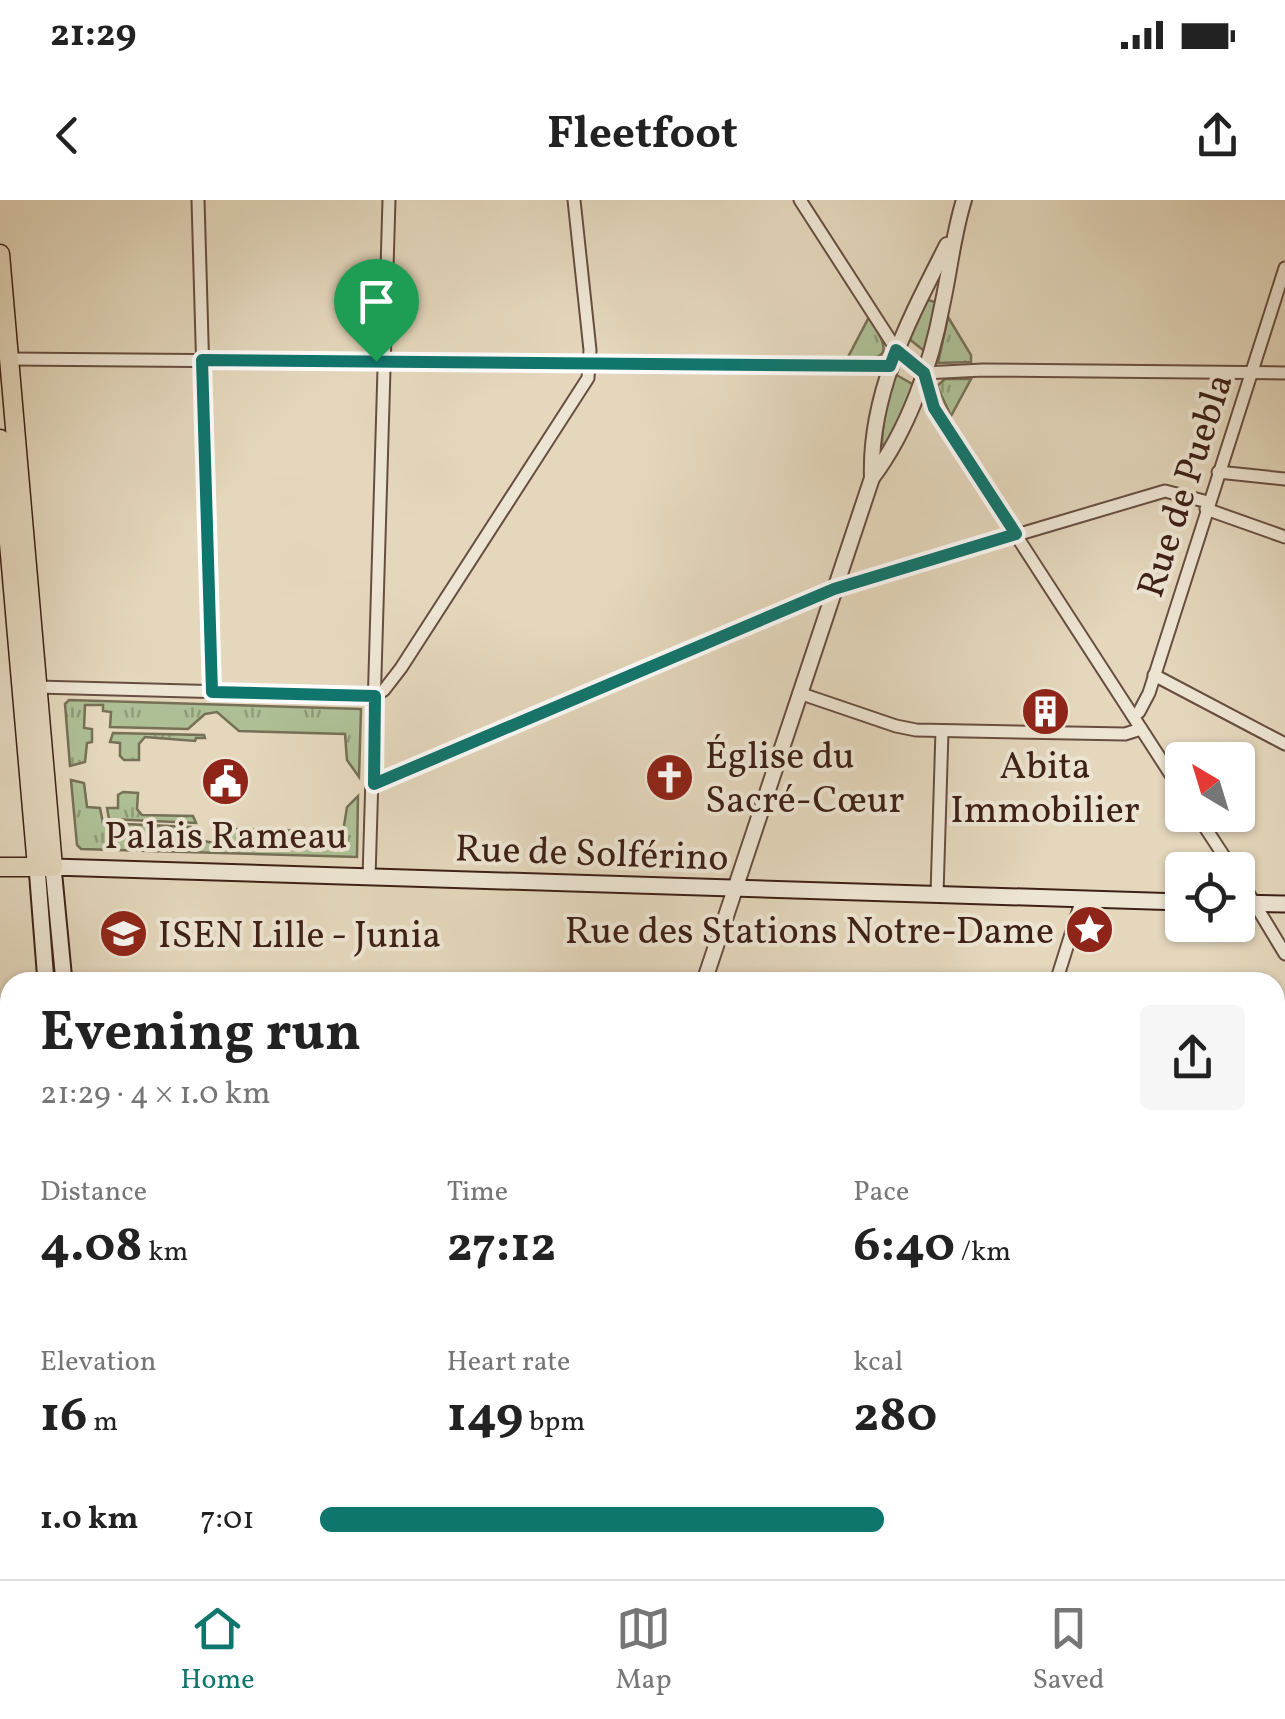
<!DOCTYPE html>
<meta charset="utf-8">
<style>
body{margin:0;font-family:Vollkorn,serif;background:#f6f6f6;color:#222;height:100vh;display:flex;flex-direction:column;font-size:38px;white-space:nowrap}
*{box-sizing:border-box;margin:0}
p{font-size:32px;color:#767676}
.icon{flex:none;width:55px;height:55px;fill:none;stroke:currentColor;stroke-width:2;stroke-linecap:round;stroke-linejoin:round}
.map{position:relative;flex:1;overflow:hidden}
.sheet{position:absolute;left:0px;top:772px;width:1285px;height:608px;display:flex;flex-direction:column;background:#fff;border-radius:30px 30px 0 0;box-shadow:0 2px 8px #0004}
.sheet>*{flex:none}
.needle{width:65px;rotate:322deg}
.fabs{position:absolute;left:1165px;top:542px;display:grid;gap:20px}
.fabs a{display:grid;place-items:center;width:90px;height:90px;border-radius:10px;background:#fff;box-shadow:0 2px 8px #0004;font-size:50px}
.pin{position:absolute;display:grid;place-items:center;width:85px;height:85px;color:#fff;margin:-102px -42px;border-radius:50% 50% 50% 0;rotate:-45deg;box-shadow:0 0 10px #0007}
.pin .icon{rotate:45deg}
.round{display:grid;place-items:center;flex:none;width:105px;height:105px;border-radius:10px;background:#f6f6f6}
.overview{display:flex;align-items:center;justify-content:space-between;height:170px;padding:0 40px}
h1{font-size:55px;font-weight:700;line-height:75px}
.stats{display:grid;grid-template-columns:repeat(3,1fr);gap:15px;height:170px;padding:10px 40px}
.stats div{display:grid;align-content:center}
.stats b{font-size:50px;font-weight:700}
.stats small{font-size:28px;font-weight:400}
.stats p{font-size:28px}
ul{padding:0 40px;list-style:none;font-size:32px}
li{display:grid;grid-template-columns:160px 120px 1fr;align-items:center;height:75px}
li i{height:25px;border-radius:12px;background:#0f766e}
.status{display:flex;justify-content:space-between;align-items:center;height:70px;padding:0 50px;background:#fff;direction:ltr}
.status svg{height:28px;fill:currentColor}
header{display:flex;justify-content:space-between;align-items:center;height:130px;padding:0 40px;background:#fff;font-size:45px;font-weight:700}
.tabs{display:flex;justify-content:space-around;align-items:center;height:140px;border-top:2px solid #e0e0e0;background:#fff;font-size:28px;color:#767676}
.tabs a{display:grid;justify-items:center;gap:5px}
.tabs .current{color:#0f766e}
.map>svg:first-child{display:block}
</style>
<div class="status"><b>21:29</b><svg viewBox="0 0 49 12"><path d="M0 12V9h3v3zM5 12V6h3v6zM10 12V3h3v9zM15 12V0h3v12zM26 1h20v11H26zM47 4h2v5h-2z"/></svg></div>
<header><svg class="icon" aria-label="back" viewBox="0 0 24 24"><path d="M15 5l-7 7 7 7"/></svg>Fleetfoot<svg class="icon" aria-label="share" viewBox="0 0 24 24"><path d="M12 15V3M7 8l5-5 5 5M5 13v7h14v-7"/></svg></header>
<div class="map">
<svg width="1285" height="1379" viewBox="0 0 1285 1379">
<defs>
<pattern id="grass-tufts" width="24" height="20" patternUnits="userSpaceOnUse" patternTransform="scale(2.5)"><rect width="24" height="20" fill="#aebf95"/><path d="M3 7l-1-3M5 7V3M7 7l1-3M15 17l-1-3M17 17v-4M19 17l1-3" fill="none" stroke="#8f9b79"/></pattern>
</defs>
<rect width="100%" height="100%" fill="#e4d7bc"/>
<filter id="stains"><feTurbulence type="fractalNoise" baseFrequency=".002" numOctaves="4"/><feColorMatrix values="0 0 0 0 .2 0 0 0 0 .09 0 0 0 0 .02 0 0 0 .5 -.17"/></filter>
<radialGradient id="worn" r=".72"><stop offset=".6" stop-color="#630" stop-opacity="0"/><stop offset="1" stop-color="#630" stop-opacity=".3"/></radialGradient>
<g fill="url(#grass-tufts)" stroke="#767056" stroke-width="2.5">
<polygon points="925,99 938,103 927,149 923,150 908,138"/>
<path d="M869,117C890,150 893,162 847,159Z"/>
<polygon points="948,117 971,155 971,162 938,163"/>
<polygon points="893,173 914,185 889,246 881,244 890,177"/>
<polygon points="945,179 971,179 951,216 937,186"/>
<polygon points="69,500 361,509 359,577 347,560 345,534 239,531 217,512 205,514 188,529 110,527 111,512 103,511 103,505 85,505 84,528 92,529 92,542 87,543 85,562 70,566 65,504"/>
<polygon points="113,533 204,535 205,538 196,538 195,541 145,537 139,544 139,560 124,560 120,556 120,543 110,542"/>
<path d="M71,580L84,583L87,607L100,608L103,623L191,627C202,647 218,647 232,629L343,632L347,607L358,596L357,657L81,649L77,645Z"/>
<polygon points="123,592 138,593 137,609 142,615 193,616 196,623 109,619 107,608 118,608 118,595"/>
<polygon points="1285,928 1285,998 1275,1018 1275,935"/>
</g>
<g fill="none" stroke-linecap="round" stroke-linejoin="round">
<defs>
<g id="minor">
<polyline points="198,0 212,492"/>
<polyline points="800,0 896,149 924,173"/>
<polyline points="9,159 890,166"/>
<polyline points="924,173 931,201 948,230 1182,592"/>
<polyline points="924,173 983,170 1285,173"/>
<polyline points="1218,272 1285,279"/>
<polyline points="1206,309 1285,337"/>
<polyline points="1154,475 1285,544"/>
<polyline points="37,487 375,496"/>
<polyline points="799,493 896,526 916,530 1125,534 1141,529"/>
<polyline points="375,496 384,490 401,468 588,178 590,150 574,0"/>
<polyline points="1133,516 1139,512 1149,493 1285,68"/>
<polyline points="374,584 834,389 1165,291 1208,302"/>
<polyline points="1197,615 1233,670"/>
<polyline points="1238,676 1285,754"/>
<polyline points="369,678 389,0"/>
<polyline points="937,694 942,531"/>
<polyline points="1056,782 1082,699"/>
<polyline points="1275,873 1285,866"/>
<polyline points="0,1022 10,1021"/>
<polyline points="1275,1100 1285,1103"/>
<polyline points="1275,1188 1285,1169"/>
<polyline points="0,1351 10,1354"/>
<polyline points="63,1370 92,1379"/>
<polyline points="603,1370 637,1379"/>
<polyline points="1214,1370 1235,1379"/>
<polyline points="866,1371 886,1370"/>
<polyline points="1167,1379 1174,1370"/>
</g>
<g id="tertiary">
<path d="M872,278C869,193 910,118 947,45"/>
<path d="M704,782L872,278C908,230 931,165 942,106C950,70 953,35 964,0"/>
<polyline points="507,1379 510,1370"/>
</g>
<g id="secondary">
<polyline points="37,667 46,782"/>
<polyline points="1238,703 1285,704"/>
<polyline points="64,782 53,667 1182,702"/>
<polyline points="97,1370 98,1379"/>
<polyline points="114,1370 114,1379"/>
</g>
<g id="primary">
<polyline points="0,54 53,667 0,667"/>
<polyline points="0,239 37,667"/>
</g>
</defs>
<use href="#minor" stroke="#684e40" stroke-width="15"/>
<use href="#tertiary" stroke="#684e40" stroke-width="18"/>
<use href="#secondary" stroke="#3e2116" stroke-width="19"/>
<use href="#primary" stroke="#3e2116" stroke-width="21"/>
<use href="#minor" stroke="#ede5d3" stroke-width="11"/>
<use href="#tertiary" stroke="#ede5d3" stroke-width="14"/>
<use href="#secondary" stroke="#ede5d3" stroke-width="15"/>
<use href="#primary" stroke="#e4d7bc" stroke-width="18"/>
</g>
<g fill="none" stroke-linecap="round" stroke-linejoin="round">
<defs>
<polygon id="route" points="896,150 924,173 934,208 1016,334 834,389 374,584 375,496 212,492 202,160 890,166"/>
</defs>
<use href="#route" stroke="#fff" stroke-width="20"/>
<use href="#route" stroke="#0f766e" stroke-width="12"/>
</g>
<defs>
<symbol id="building-disc" viewBox="-11 -11 22 22"><circle r="9.5" fill="#8f2418" stroke="#ede5d3"/><path d="M-4-6H4V6H1V3H-1V6H-4ZM-2.5-4.3h1.7v1.8h-1.7ZM.8-4.3h1.7v1.8H.8ZM-2.5-1h1.7V.8h-1.7ZM.8-1h1.7V.8H.8Z" fill="#fff"/></symbol>
<symbol id="church-disc" viewBox="-11 -11 22 22"><circle r="9.5" fill="#8f2418" stroke="#ede5d3"/><path d="M-1.2-6h2.4v3.5h3.3v2.4h-3.3V6h-2.4V-.1h-3.3v-2.4h3.3Z" fill="#fff"/></symbol>
<symbol id="civic-disc" viewBox="-11 -11 22 22"><circle r="9.5" fill="#8f2418" stroke="#ede5d3"/><path d="M-.6-6.5H3V-4.5H.6V-3L4-1V1h2V6H-6V1h2V-1L-.6-3ZM-1.2 2.5V6h2.4V2.5Z" fill="#fff"/></symbol>
<symbol id="sight-disc" viewBox="-11 -11 22 22"><circle r="9.5" fill="#8f2418" stroke="#ede5d3"/><path d="M0-6L1.8-2.2L6-1.7L2.9 1.2L3.7 5.4L0 3.3L-3.7 5.4L-2.9 1.2L-6-1.7L-1.8-2.2Z" fill="#fff"/></symbol>
<symbol id="university-disc" viewBox="-11 -11 22 22"><circle r="9.5" fill="#8f2418" stroke="#ede5d3"/><path d="M0-5L7-2L0 1L-7-2ZM-4 1L0 2.5L4 1V4Q0 6-4 4Z" fill="#fff"/></symbol>
</defs>
<g fill-rule="evenodd">
<use href="#building-disc" x="1018" y="484" width="55" height="55"/>
<use href="#church-disc" x="642" y="550" width="55" height="55"/>
<use href="#civic-disc" x="198" y="554" width="55" height="55"/>
<use href="#sight-disc" x="1062" y="702" width="55" height="55"/>
<use href="#university-disc" x="96" y="706" width="55" height="55"/>
</g>
<g text-anchor="middle" stroke-width="8" stroke-linejoin="round" paint-order="stroke">
<g font-size="38" fill="#3e2116" stroke="#ede5d3">
<text transform="translate(1184 285) rotate(-72)" y="13">Rue de Puebla</text>
<text transform="translate(592 652) rotate(2)" y="13">Rue de Solférino</text>
</g>
<g font-size="38" fill="#3e2116" stroke="#ede5d3" text-anchor="start">
<text x="705" y="568">Église du<tspan x="705" dy="44">Sacré-Cœur</tspan></text>
<text x="1045" y="578" text-anchor="middle">Abita<tspan x="1045" dy="44">Immobilier</tspan></text>
<text x="226" y="648" text-anchor="middle">Palais Rameau</text>
<text x="1054" y="743" text-anchor="end">Rue des Stations Notre-Dame</text>
<text x="158" y="747">ISEN Lille - Junia</text>
</g>
</g>
<rect width="100%" height="100%" filter="url(#stains)"/>
<rect width="100%" height="100%" fill="url(#worn)"/>
</svg>
<div class="fabs">
<a><svg class="needle" viewBox="-14 -14 28 28"><path d="M0-13l5 13h-10z" fill="#e53935"/><path d="M0 13l5-13h-10z" fill="#767676"/></svg></a>
<a><svg class="icon" aria-label="locate" viewBox="0 0 24 24"><circle cx="12" cy="12" r="6"/><path d="M12 2v4M12 18v4M2 12h4M18 12h4"/></svg></a>
</div>
<div class="pin" style="left:376px;top:161px;background:#1e9e55"><svg class="icon" aria-label="arrive" viewBox="0 0 24 24"><path d="M6 21V4h12l-3 4 3 4H6"/></svg></div>
<section class="sheet">
<div class="overview"><div><h1>Evening run</h1><p>21:29 · 4 × 1.0 km</p></div><a class="round"><svg class="icon" aria-label="share" viewBox="0 0 24 24"><path d="M12 15V3M7 8l5-5 5 5M5 13v7h14v-7"/></svg></a></div>
<div class="stats">
<div><p>Distance</p><b>4.08<small> km</small></b></div>
<div><p>Time</p><b>27:12</b></div>
<div><p>Pace</p><b>6:40<small> /km</small></b></div>
</div>
<div class="stats">
<div><p>Elevation</p><b>16<small> m</small></b></div>
<div><p>Heart rate</p><b>149<small> bpm</small></b></div>
<div><p>kcal</p><b>280</b></div>
</div>
<ul>
<li><b>1.0 km</b>7:01<i style="width:61%"></i></li>
</ul>
</section>
</div>
<nav class="tabs">
<a class="current"><svg class="icon" aria-label="home" viewBox="0 0 24 24"><path d="M3 11l9-7 9 7M6 9v11h12V9"/></svg>Home</a>
<a><svg class="icon" aria-label="map" viewBox="0 0 24 24"><path d="M3 6l6-2 6 2 6-2v14l-6 2-6-2-6 2zM9 4v14M15 6v14"/></svg>Map</a>
<a><svg class="icon" aria-label="saved" viewBox="0 0 24 24"><path d="M7 4h10v16l-5-4-5 4z"/></svg>Saved</a>
</nav>
